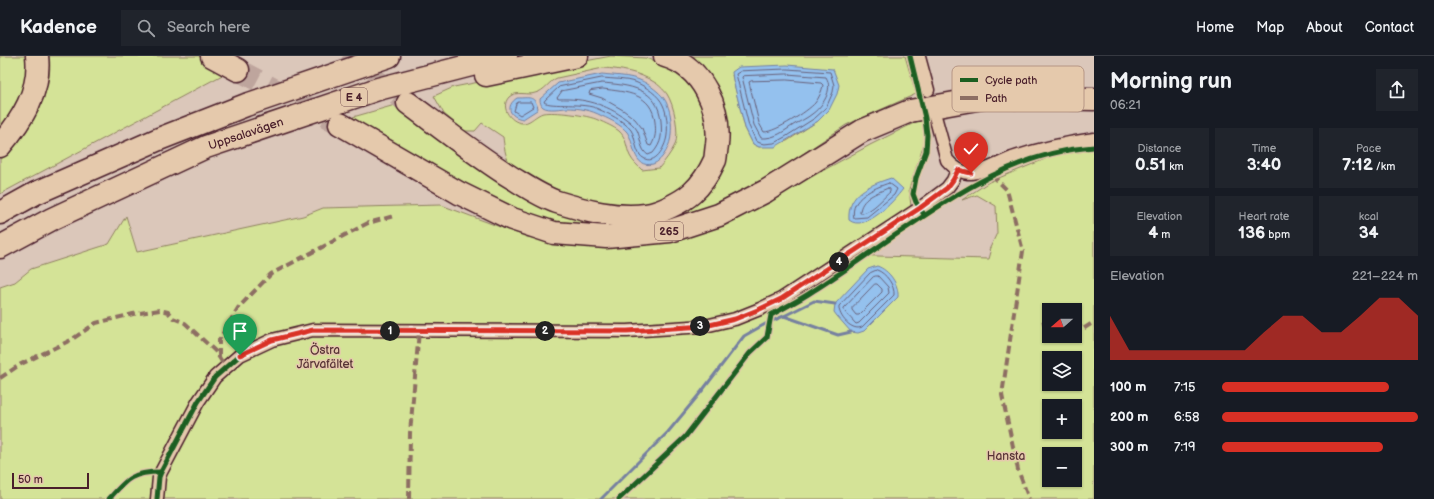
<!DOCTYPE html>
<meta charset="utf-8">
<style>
body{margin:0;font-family:"Balsamiq Sans",sans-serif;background:#20242c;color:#f1f3f6;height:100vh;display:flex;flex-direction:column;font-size:15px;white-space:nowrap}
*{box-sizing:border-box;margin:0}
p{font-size:13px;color:#9ea1a6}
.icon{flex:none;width:22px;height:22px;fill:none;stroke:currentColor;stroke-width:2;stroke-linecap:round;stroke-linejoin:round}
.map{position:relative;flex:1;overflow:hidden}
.panel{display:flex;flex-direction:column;background:#171b24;width:340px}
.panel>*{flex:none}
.needle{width:26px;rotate:250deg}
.fabs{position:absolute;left:1042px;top:247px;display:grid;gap:8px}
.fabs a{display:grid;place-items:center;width:40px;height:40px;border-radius:0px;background:#171b24;box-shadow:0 1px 3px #0004;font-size:20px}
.scale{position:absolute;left:12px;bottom:10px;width:77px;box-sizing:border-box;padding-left:4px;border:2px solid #4a1f2b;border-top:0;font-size:11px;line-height:14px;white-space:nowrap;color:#4a1f2b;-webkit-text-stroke:3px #e5c9ac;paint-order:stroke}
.pin{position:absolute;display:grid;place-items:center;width:34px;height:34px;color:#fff;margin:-41px -17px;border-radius:50% 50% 50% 0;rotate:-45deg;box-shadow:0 0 4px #0007}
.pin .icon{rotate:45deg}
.km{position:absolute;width:20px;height:20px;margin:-10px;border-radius:50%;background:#222;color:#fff;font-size:11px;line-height:20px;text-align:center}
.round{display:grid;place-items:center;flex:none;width:42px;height:42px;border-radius:0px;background:#20242c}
.summary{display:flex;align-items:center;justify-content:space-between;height:68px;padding:0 16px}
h1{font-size:22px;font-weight:800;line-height:30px}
.stats{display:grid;grid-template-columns:repeat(3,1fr);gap:6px;height:68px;padding:4px 16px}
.stats div{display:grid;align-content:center;border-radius:0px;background:#20242c;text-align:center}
.stats b{font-size:17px;font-weight:800}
.stats small{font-size:11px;font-weight:400}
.stats p{font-size:11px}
.chart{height:112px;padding:8px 16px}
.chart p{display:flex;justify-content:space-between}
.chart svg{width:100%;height:72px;margin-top:4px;fill:#d93025;opacity:.7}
ul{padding:0 16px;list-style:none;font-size:13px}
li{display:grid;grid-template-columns:64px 48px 1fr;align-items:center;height:30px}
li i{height:10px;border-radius:5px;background:#d93025}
header{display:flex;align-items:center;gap:24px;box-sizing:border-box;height:56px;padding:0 20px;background:#171b24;border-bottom:1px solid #363941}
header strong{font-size:19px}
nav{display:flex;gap:22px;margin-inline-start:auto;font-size:14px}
.search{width:280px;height:36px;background:#20242c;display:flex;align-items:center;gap:10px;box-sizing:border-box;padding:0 14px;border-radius:0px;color:#9ea1a6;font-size:15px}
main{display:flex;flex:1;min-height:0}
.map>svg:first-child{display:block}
</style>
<header>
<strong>Kadence</strong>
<div class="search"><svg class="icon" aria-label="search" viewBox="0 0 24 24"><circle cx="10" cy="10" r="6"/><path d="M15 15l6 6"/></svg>Search here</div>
<nav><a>Home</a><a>Map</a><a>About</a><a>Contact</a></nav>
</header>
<main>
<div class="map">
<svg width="1094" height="443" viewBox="0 0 1094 443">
<rect width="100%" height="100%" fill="#dbc7ba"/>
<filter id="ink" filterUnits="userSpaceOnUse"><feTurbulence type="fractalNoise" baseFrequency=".025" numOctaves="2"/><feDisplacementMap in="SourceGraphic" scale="8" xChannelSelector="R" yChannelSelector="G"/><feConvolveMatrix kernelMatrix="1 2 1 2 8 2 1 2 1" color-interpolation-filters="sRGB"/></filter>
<g filter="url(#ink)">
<g fill="#d4e397" stroke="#8f8161" fill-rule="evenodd">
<polygon points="0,0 30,0 25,36 0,79"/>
<path d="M49,0H199L228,16L0,138V101C13,92 36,63 41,48C47,34 52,15 49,0Z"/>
<path d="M611,0L645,2L672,10L708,49C708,58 709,101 706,106C703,112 690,128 685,133C680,138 663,146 656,148C622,160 535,133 510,107C505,101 504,89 503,81L482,67L475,75H465L444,58L434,40L454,31ZM603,12C620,13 639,16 654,26C658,28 664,34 667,38C674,49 680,76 675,89C671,97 665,105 659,112L642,114C638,110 633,106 630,100C626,92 627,82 619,75C614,71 605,67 598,64C588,59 554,55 543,57C536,59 531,66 524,67C512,68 499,52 509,41C517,34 527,40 535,37C545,35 549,25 557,22Z"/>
<path d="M684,0H905L916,38L846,69L758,128L728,144L697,157L661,166L639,169L587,171L548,165L511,153L461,129L360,68L353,61L395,49L514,131L667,160L728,73L726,53L719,37ZM732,19L829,54L818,65L787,85L759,91L753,88L745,72Z"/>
<path d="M922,63L925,84L909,133L911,150L841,199L989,203L991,196L989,194L997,177L996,150L977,139L962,144L989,126L1055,99L1094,94V443H0V231L15,226L31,213L109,188L126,160L137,196L303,160L323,152L441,149L527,181L598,192L641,189L756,151L870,89ZM1049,254H1075V280H1049ZM1049,302H1075V328H1049ZM1049,350H1075V376H1049ZM1049,398H1075V424H1049Z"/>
</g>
<g fill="#94c1ee" stroke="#7680a0">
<polygon points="787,9 833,13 839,29 837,38 829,54 818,65 775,91 759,91 753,88 745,72 733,24 732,16 739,11"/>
<path d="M602,18C618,20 635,19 649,29C656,34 664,40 667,48C671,57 672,69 671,78C671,88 663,105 653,108C632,113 635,86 627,76C621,69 611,64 602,60C591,54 580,52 567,52C561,52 549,55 543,51C541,50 540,46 540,43L558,27Z"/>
<path d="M517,42C529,42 534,39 538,52L537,54L523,63C509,61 505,50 517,42Z"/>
<path d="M891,122L903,133C894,145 865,177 849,164C847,137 870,129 891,122Z"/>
<path d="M877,210C889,214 899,228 898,241L864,275L858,277L851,276L837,260L834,256L835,248L868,213Z"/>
</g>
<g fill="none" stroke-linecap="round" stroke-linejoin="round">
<g stroke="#686079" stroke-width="1">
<polygon points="787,13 830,16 834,29 833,36 826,52 815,62 785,81 774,87 764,88 760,87 756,85 749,70 736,18 741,15"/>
<path d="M787,18L826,21C834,34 822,51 812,58C807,62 801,65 795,68C784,75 775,83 761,82L754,69L742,21L743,20Z"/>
<path d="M602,22C613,23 625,23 635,26C645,30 659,39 663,49C667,57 668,71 667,79C666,89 657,108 645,103C634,98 637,83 631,74C623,64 609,58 598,53C585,46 550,51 544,46L545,44L559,31Z"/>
<path d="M787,24L821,27L823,29C822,35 819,42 815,47C808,55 776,76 764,76L759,67L749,26L751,25Z"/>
<path d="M602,27C629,29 658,32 661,65C662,79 662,86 653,97L648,99C640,94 641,82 637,74C634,69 630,66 626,63C606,48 584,42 559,43L557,42L562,35Z"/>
<path d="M603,33C626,36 652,37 655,66C656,76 656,81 651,90L648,89L642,72L635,63L623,54L602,42L589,38L590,35Z"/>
<polygon points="519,46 531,46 533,51 520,59 514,55 516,48"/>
<path d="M889,127L897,133L894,139L867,161L854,162C849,142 874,132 889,127Z"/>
<path d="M888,132L890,133V136C883,142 870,158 860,157C860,142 877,137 888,132Z"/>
<path d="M877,214C886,217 895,230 894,239L862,271C852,276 838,260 839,250L870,217Z"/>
<polygon points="876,220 878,220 888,231 889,237 859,267 856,268 844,255 844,252 873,221"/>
<polygon points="875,228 877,228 882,233 882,236 859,259 856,259 852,254 852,252"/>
</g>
<g stroke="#7680a0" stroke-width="3">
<polyline points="784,260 838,279 851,276"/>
<polyline points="601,443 668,376 702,335 744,280 767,267 784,260 814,245 835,248"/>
</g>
<g stroke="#bea59d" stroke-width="22" stroke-dasharray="22 11" stroke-linecap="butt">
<polyline points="343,0 408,47"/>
<polyline points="238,14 340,68"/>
</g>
<defs>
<g id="minor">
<polyline points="919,1 928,34"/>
<path d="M935,60L947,104C953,111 961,117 971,117C985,116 999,107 1012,102C1039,93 1066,87 1094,83"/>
<polyline points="157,443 159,421 161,416 198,346 215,321 240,299 272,284 313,274 627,275 705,270 735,263 760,253 781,243 920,152 947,132 953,124 957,114"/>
</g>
<g id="motorway">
<polyline points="212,0 238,14"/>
<polyline points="486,19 577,0"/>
<path d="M408,47C443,73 477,100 514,123C527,131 542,141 557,146C586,155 616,163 646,159C660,157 682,146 692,137C701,129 710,115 715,104C716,100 716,94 717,89C721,53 703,11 665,0"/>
<polyline points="340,68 459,137 512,163 554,177 606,181 670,175 719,159 766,135 862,75 910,55 988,41 1094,43"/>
<path d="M0,90C22,64 41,35 37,0"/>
<polyline points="0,157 36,137 159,83 246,49 389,0"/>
<path id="s1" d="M0,191L52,163L206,91L378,33L506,0"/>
</g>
</defs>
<use href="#minor" stroke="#4a1f2b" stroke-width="15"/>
<use href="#motorway" stroke="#4a1f2b" stroke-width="25"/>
<use href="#minor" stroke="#e5c9ac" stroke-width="12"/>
<use href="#motorway" stroke="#e5c9ac" stroke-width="22"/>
<g stroke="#8d6e63" stroke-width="4" stroke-dasharray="8 4" stroke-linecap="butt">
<polyline points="992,119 1007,134 1023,195 1002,339 1018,414 1029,443"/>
<polyline points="1075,266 1083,273 1094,266"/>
<polyline points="1042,267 1049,265"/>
<polyline points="219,301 219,284 238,252 271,218 368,167 394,160"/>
<polyline points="0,322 21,308 71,284 96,267 133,258 160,254 168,256 173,262 185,267 215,295 226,312"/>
<polyline points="409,443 410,377 419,275"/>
</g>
<defs>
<g id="cycleway">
<polyline points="910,0 925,62 927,79 926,95 916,122 913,138 916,146 923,157"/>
<path d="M109,443C127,422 133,416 161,416"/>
<polyline points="157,443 159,421 161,416 198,346 215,321 240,299 272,284 313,274 627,275 705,270 735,263 760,253 781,243 920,152 947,132 953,124 957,114"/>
<path d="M619,443L685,381L750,297L767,281L771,259C785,251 800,244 813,235C840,218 865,200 891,182C955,139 1015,96 1094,91"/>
</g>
</defs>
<use href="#cycleway" stroke="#e5c9ac" stroke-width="8"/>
<use href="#cycleway" stroke="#1b5e20" stroke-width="5"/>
</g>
</g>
<g fill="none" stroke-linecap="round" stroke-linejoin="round" filter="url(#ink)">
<defs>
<polyline id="route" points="240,299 272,284 313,274 627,275 705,270 735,263 760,253 781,243 920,152 947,132 953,124 958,114 971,117"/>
</defs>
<use href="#route" stroke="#fff" stroke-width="8"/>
<use href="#route" stroke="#d93025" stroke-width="5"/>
</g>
<g text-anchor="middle" stroke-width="3" stroke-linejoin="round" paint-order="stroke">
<g fill="#e5c9ac" stroke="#785252" stroke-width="1">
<rect x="341" y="32" width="26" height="18" rx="3"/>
<rect x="655" y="166" width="28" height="18" rx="3"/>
</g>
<g font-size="11" font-weight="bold" fill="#4a1f2b">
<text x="354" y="45">E 4</text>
<text x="669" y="179">265</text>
</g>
<g font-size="12" fill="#4a1f2b" stroke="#e5c9ac">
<text dy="4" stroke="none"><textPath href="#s1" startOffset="271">Uppsalavägen</textPath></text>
</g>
<g font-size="12" fill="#583336" stroke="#e5c9ac">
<text x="325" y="298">Östra<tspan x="325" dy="14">Järvafältet</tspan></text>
<text x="1006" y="404">Hansta</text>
</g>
</g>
<rect x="952" y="10" width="132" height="46" rx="6" fill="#e5c9ac" stroke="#b69685" stroke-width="1"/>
<rect x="960" y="22" width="18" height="4" fill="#1b5e20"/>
<rect x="960" y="40" width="18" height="4" fill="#8d6e63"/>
<g font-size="11" fill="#4a1f2b">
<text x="985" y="28">Cycle path</text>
<text x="985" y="46">Path</text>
</g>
</svg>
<div class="fabs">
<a><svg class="needle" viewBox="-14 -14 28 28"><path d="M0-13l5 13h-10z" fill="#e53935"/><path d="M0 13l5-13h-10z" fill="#9ea1a6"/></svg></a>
<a><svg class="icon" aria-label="layers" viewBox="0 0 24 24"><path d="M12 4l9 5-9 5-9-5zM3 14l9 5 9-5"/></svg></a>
<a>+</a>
<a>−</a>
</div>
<div class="scale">50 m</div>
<div class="pin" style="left:240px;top:299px;background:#1e9e55"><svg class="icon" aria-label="arrive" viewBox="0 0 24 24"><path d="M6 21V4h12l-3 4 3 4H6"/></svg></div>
<div class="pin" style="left:971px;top:117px;background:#d93025"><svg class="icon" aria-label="check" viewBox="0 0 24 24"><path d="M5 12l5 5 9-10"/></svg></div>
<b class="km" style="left:390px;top:275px">1</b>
<b class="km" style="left:545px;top:275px">2</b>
<b class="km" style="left:700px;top:270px">3</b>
<b class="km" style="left:839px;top:206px">4</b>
</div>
<section class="panel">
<div class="summary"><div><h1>Morning run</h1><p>06:21</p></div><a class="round"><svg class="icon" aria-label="share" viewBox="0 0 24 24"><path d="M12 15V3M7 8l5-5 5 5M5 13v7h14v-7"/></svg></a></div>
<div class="stats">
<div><p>Distance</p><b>0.51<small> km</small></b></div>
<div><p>Time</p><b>3:40</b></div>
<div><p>Pace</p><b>7:12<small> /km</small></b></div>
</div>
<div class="stats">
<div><p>Elevation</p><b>4<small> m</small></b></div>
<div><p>Heart rate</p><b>136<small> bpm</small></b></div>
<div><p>kcal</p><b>34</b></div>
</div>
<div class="chart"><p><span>Elevation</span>221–224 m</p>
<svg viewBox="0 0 160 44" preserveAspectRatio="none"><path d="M0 44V17L10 38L20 38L30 38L40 38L50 38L60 38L70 38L80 27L90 17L100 17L110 27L120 27L130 17L140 6L150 6L160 17V44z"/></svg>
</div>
<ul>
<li><b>100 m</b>7:15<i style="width:85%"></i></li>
<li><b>200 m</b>6:58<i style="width:100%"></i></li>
<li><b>300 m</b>7:19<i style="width:82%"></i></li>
</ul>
</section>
</main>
